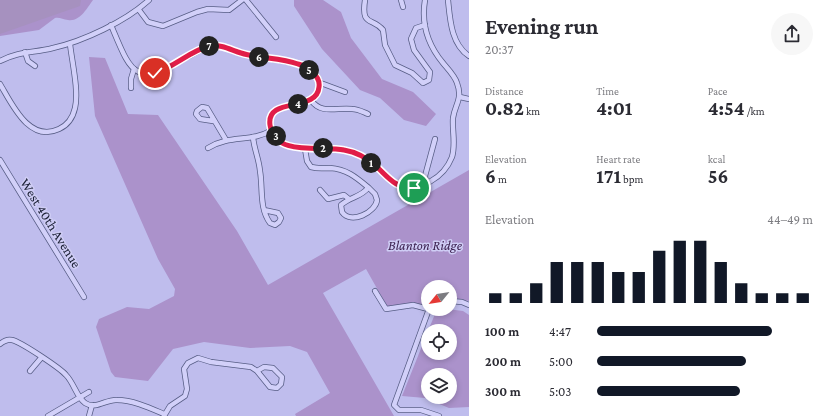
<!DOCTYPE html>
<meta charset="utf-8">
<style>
body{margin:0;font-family:"Crimson Pro",serif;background:#f7f7f7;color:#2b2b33;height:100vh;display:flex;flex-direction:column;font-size:15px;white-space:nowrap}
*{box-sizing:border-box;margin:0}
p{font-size:13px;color:#7c7c81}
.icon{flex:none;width:22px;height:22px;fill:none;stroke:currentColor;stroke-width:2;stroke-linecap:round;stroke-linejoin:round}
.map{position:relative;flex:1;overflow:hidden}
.panel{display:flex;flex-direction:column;background:#fff;width:360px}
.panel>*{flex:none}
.needle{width:26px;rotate:240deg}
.buttons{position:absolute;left:421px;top:280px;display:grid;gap:8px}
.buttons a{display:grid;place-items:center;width:36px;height:36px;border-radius:50%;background:#fff;box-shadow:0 2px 6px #0003;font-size:20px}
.pin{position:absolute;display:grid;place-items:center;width:34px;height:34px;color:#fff;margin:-17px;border:2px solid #fff;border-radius:50%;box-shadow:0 1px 4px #0007}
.km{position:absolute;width:20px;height:20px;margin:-10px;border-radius:50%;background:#222;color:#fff;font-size:11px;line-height:20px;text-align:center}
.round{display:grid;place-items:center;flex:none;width:42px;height:42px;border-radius:21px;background:#f7f7f7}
.headline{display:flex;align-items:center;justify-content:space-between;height:68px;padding:0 16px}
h1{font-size:22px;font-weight:700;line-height:30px}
.figures{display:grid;grid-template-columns:repeat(3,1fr);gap:6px;height:68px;padding:4px 16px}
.figures div{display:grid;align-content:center}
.figures b{font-size:20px;font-weight:700}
.figures small{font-size:11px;font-weight:400}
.figures p{font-size:11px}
.chart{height:112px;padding:8px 16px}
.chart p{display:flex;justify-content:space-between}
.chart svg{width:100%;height:72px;margin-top:4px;stroke:#111827;stroke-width:6}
ul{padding:0 16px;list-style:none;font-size:13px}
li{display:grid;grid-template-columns:64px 48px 1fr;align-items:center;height:30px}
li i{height:10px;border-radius:5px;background:#111827}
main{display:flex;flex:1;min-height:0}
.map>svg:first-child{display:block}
</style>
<main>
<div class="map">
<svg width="469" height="416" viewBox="0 0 469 416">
<rect width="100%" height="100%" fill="#bfbded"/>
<g fill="#ab92cb" fill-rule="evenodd">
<path d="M0,0H93C87,8 80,22 68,20C63,20 60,17 55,18L39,30L0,36Z"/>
<polygon points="294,0 323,0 341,12 351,38 382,79 413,92 436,114 426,126 404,120 380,98 360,90 322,49 294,6"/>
<polygon points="89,57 105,58 128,114 158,115 237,231 268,285 469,170 469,301 450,298 450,287 428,287 428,305 407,304 388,308 366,269 323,293 394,416 296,416 295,414 330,393 307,352 290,346 250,348 204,342 173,349 148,381 115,377 111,372 96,327 99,319 127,307 149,309 174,296 175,289 158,259 95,116"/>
<path d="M447,309L463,311L469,315V407L449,408L425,398L402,396L428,331V353H450V331H428L435,314ZM428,375H450V397H428Z"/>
</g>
<polygon fill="#a691bf" points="0,0 81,0 80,6 0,34"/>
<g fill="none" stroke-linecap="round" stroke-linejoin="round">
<defs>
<g id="minor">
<polyline points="246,0 276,37"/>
<path d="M365,0C361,27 372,17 383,30L385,45L395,65L412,73L423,83L429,80L430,72L414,50L411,39L416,28L425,25"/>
<polyline points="401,0 403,7"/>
<path d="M448,0C450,19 451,44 469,56"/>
<polyline points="139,10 148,22 163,26 197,12 208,9 229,10 242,0"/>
<path d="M111,25C132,75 134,87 187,57C195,53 203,47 213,46C222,45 231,50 240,53C250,56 261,58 272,59C287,61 322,65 319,87C318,92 316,97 312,99C301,106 285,103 275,111C269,116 269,125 272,131C288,158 321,144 345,150C355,152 365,157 373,164C394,180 403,199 431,181C440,176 448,167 452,157C456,144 452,131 453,118C455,104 463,99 457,83C455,76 448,69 443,63C428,45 421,24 425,0"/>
<polyline points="25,52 28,61 35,66"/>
<path d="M0,61C19,51 34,53 53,48C84,41 126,21 149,0"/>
<polyline points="318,82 345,92"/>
<path d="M0,84C12,104 29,143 59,129C68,125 73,117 75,108C79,91 72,62 70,44"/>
<polyline points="131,88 131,79 134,69"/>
<polyline points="460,97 469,99"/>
<path d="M311,100C321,115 337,107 352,109C358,109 363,112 368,114"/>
<polyline points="213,121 200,119 196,114 197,111 202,107 207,108 226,140"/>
<path d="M253,137C254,149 259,159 260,171C263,188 259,208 270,223L275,225L279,222L281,218L278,213L264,210"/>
<path d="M208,148C231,134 251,143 272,130"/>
<path d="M305,149L307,161L311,167C318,169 323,168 330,168C347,169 357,178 369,188L375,194L377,200C376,212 351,225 342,212L341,205C350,197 361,197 368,188"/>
<polyline points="0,160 84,297"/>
<polyline points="426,184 425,176 435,139"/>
<polyline points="320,190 328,199 344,195 349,199"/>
<polyline points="375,291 386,309 413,305 428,309"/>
<polyline points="450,301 462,302 469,305"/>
<polyline points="429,309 394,405 399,410 421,410 439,416"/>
<path d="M0,344C4,341 7,339 12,340C21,342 60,368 66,375C74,383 76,396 85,403C96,410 106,399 117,400C133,400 150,408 164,414"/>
<polyline points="30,371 41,358"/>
<polyline points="48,416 89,392"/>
<polyline points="89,416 92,405"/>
<polyline points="164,416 170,406 185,396 187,389 184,369 188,363 198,358 211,362 251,367 257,371 270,387 277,388 281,384 282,377 273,368 264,367 257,371"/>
</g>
</defs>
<use href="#minor" stroke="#575d85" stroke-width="6"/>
<use href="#minor" stroke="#d2d0f9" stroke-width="4.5"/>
</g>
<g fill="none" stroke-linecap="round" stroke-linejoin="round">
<defs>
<path id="route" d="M155,73C174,67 190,51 209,46C221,44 231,50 241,53C260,59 280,57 298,64C302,65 308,68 311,71C316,75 320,81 319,87C317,113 266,96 270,125C275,158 323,145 344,150C356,152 367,158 376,166C389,178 395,188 414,188"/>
</defs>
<use href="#route" stroke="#fff" stroke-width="8"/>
<use href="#route" stroke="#e11d48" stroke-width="5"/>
</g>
<g text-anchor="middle" stroke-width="3" stroke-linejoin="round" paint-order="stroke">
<g font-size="14" fill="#1b2035" stroke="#cfcdf5">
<text transform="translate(51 223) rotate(58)" y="5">West 40th Avenue</text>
</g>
<g font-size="14" font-style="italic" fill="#3d2251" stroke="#cfcdf5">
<text x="425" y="250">Blanton Ridge</text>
</g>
</g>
</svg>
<div class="buttons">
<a><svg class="needle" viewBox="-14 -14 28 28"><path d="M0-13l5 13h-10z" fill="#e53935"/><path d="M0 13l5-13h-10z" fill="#7c7c81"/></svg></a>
<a><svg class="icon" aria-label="locate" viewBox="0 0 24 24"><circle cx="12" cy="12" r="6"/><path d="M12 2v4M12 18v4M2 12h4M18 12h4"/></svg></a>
<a><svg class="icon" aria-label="layers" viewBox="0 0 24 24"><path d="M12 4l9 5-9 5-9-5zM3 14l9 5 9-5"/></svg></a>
</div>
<div class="pin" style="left:414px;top:188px;background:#1e9e55"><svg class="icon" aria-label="arrive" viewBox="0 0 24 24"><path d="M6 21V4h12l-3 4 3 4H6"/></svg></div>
<div class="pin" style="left:155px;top:73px;background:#d93025"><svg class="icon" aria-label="check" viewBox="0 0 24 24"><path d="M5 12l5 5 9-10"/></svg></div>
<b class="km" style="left:371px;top:163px">1</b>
<b class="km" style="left:323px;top:148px">2</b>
<b class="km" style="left:276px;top:136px">3</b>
<b class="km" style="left:298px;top:104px">4</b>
<b class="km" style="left:309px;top:70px">5</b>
<b class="km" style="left:259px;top:57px">6</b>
<b class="km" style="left:209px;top:46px">7</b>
</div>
<section class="panel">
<div class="headline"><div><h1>Evening run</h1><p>20:37</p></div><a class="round"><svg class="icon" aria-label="share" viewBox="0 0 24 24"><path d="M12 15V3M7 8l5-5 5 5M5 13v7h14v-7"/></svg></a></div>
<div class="figures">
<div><p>Distance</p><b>0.82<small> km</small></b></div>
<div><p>Time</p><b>4:01</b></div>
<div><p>Pace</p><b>4:54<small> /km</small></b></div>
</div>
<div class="figures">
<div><p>Elevation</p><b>6<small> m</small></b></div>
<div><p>Heart rate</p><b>171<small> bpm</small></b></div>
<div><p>kcal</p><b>56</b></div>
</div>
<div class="chart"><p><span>Elevation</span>44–49 m</p>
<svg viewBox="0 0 160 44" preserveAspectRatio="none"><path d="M5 44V38M15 44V38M25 44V32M35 44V19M45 44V19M55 44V19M65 44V25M75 44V25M85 44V12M95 44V6M105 44V6M115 44V19M125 44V32M135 44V38M145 44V38M155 44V38"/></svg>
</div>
<ul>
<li><b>100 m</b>4:47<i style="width:81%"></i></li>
<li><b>200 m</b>5:00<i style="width:69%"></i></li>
<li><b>300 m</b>5:03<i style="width:66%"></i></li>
</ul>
</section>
</main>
